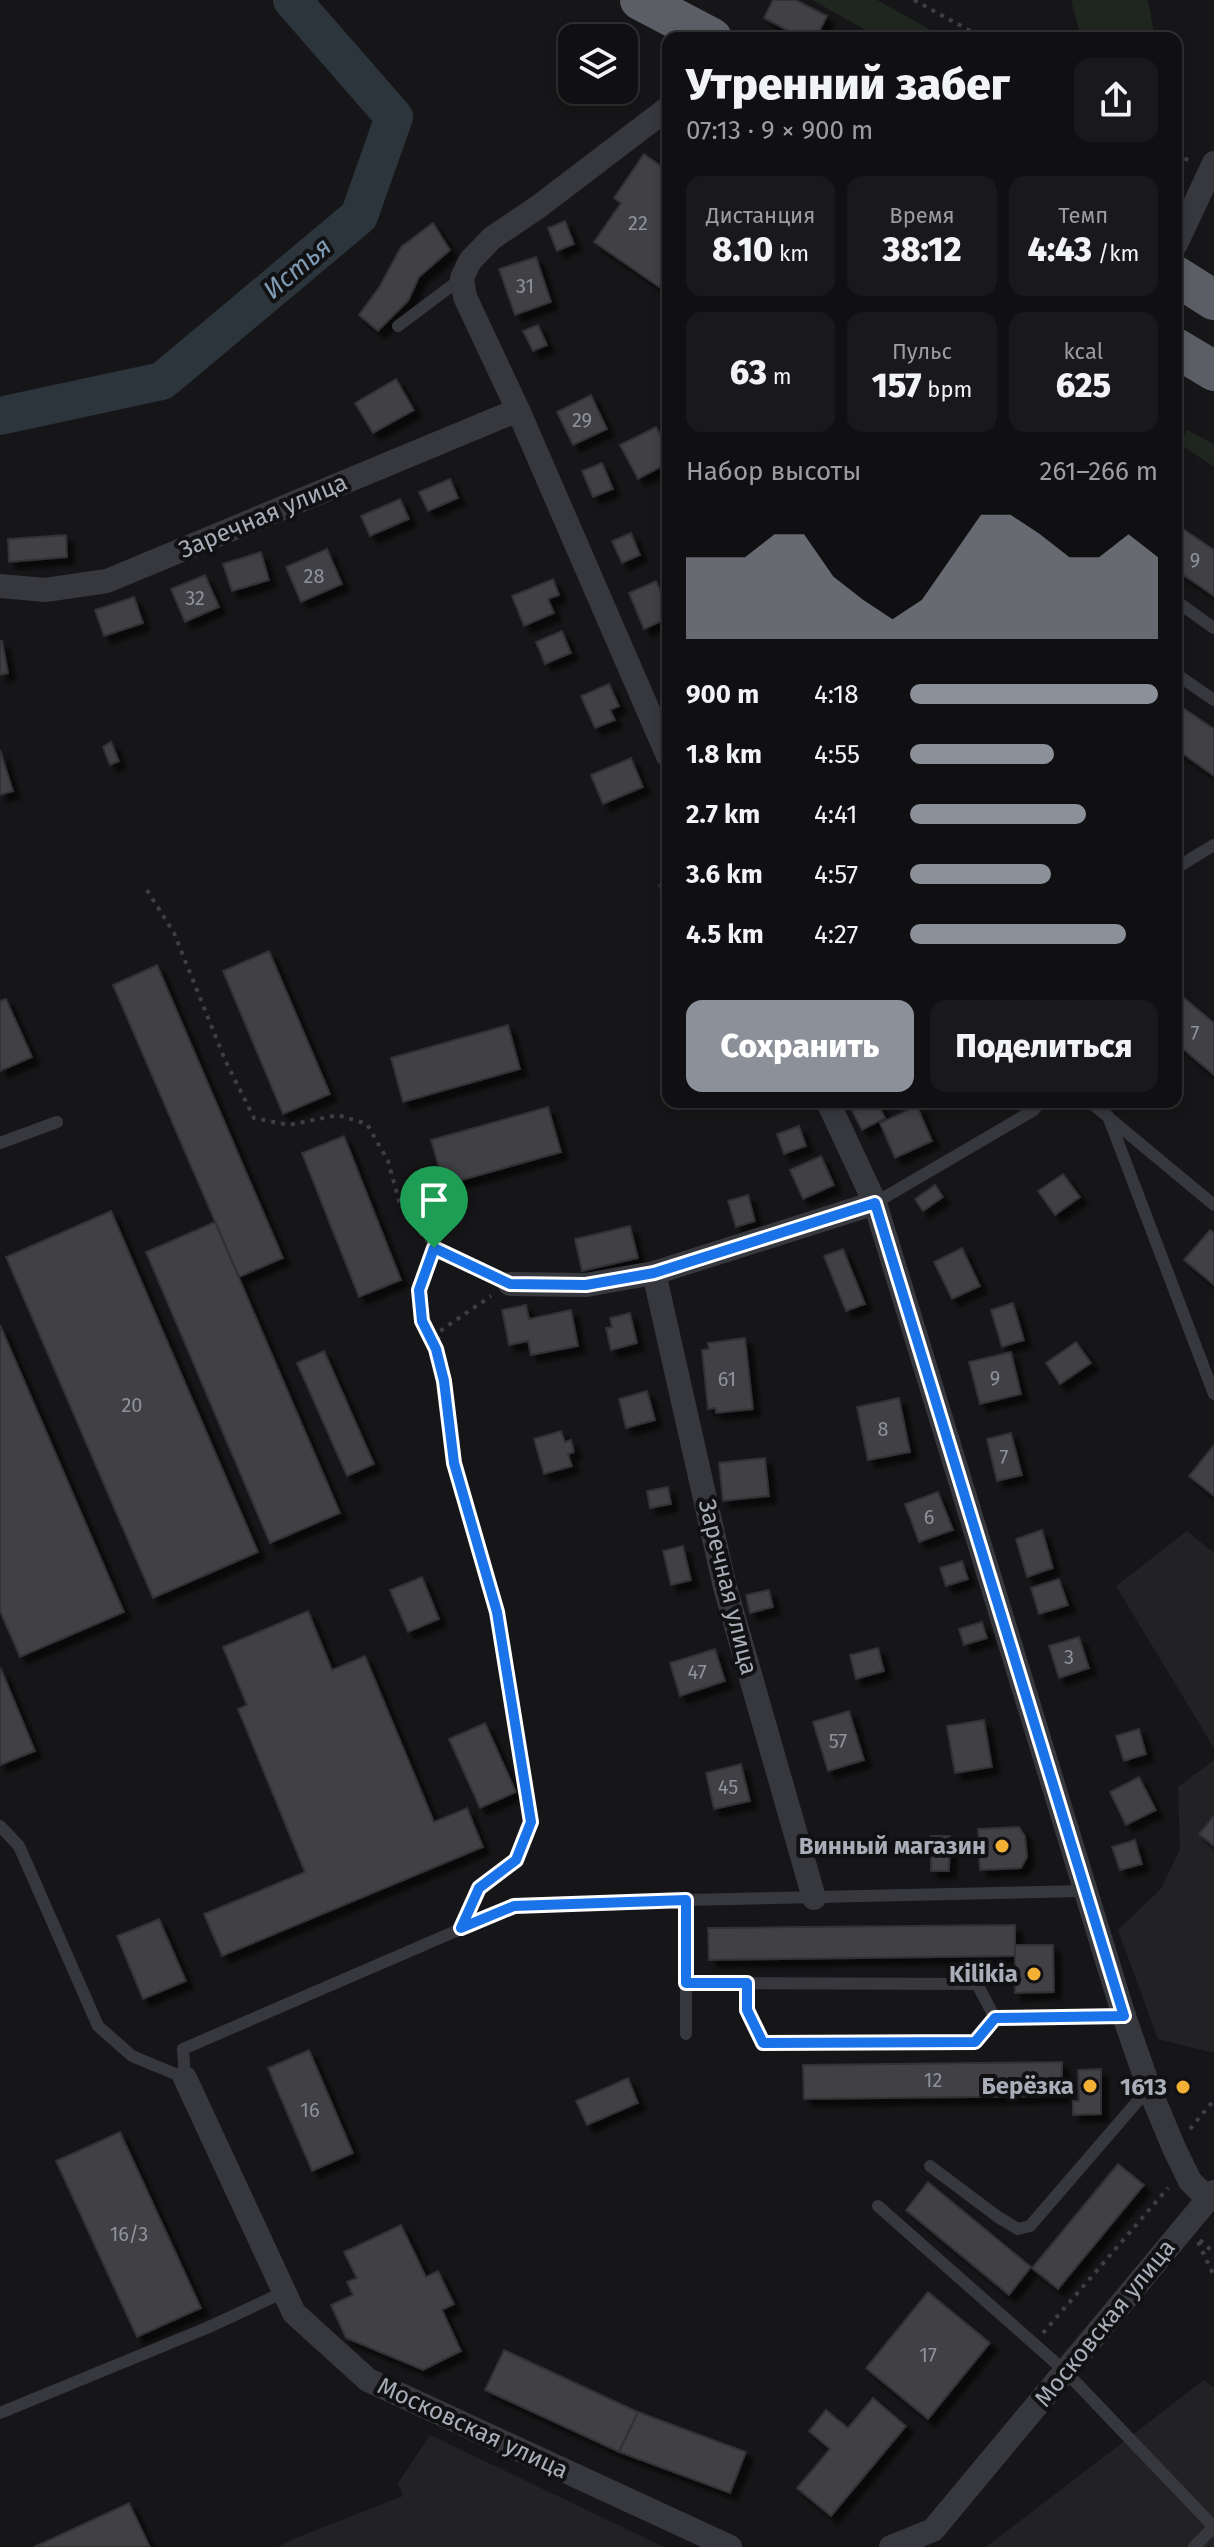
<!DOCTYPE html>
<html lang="ru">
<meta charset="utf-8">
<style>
body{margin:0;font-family:"Fira Sans",sans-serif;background:#19191b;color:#f1f3f6;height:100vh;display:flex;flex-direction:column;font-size:30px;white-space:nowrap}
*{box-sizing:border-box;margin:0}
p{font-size:26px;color:#9c9d9f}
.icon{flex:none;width:44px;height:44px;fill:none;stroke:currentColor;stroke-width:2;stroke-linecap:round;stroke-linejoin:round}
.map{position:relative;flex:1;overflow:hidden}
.side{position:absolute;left:662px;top:32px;width:520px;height:1076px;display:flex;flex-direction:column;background:#101012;border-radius:16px;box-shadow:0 4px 12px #0003,0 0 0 2px #303032}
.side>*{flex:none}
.buttons{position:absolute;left:558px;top:24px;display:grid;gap:16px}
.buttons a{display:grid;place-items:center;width:80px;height:80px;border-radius:16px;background:#101012;box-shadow:0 4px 12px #0003,0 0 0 2px #303032;font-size:40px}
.pin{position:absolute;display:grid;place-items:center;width:68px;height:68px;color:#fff;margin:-82px -34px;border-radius:50% 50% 50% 0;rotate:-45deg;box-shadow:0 0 8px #0007}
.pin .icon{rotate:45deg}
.round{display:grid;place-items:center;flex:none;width:84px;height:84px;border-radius:16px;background:#19191b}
.head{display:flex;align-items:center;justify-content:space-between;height:136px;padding:0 24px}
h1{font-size:44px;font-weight:800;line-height:60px}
.stats{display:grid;grid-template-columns:repeat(3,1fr);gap:12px;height:136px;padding:8px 24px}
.stats div{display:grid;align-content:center;border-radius:16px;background:#19191b;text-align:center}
.stats b{font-size:34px;font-weight:800}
.stats small{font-size:22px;font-weight:400}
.stats p{font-size:22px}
.chart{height:224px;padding:16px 24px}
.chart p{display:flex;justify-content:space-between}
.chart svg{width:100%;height:144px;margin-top:8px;fill:#8c9099;opacity:.7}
.cta{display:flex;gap:16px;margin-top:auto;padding:16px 24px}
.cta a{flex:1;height:92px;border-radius:16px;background:#8c9099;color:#fff;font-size:32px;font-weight:800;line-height:92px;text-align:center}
.cta a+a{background:#19191b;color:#f1f3f6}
ul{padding:0 24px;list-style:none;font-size:26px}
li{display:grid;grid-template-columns:128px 96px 1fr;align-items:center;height:60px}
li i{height:20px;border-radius:10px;background:#8c9099}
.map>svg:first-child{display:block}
</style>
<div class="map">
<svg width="1214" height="2547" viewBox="0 0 1214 2547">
<defs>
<filter id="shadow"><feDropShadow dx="7" dy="7" stdDeviation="2" flood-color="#0009"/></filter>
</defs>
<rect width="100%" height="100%" fill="#161618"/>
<g fill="#222225">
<polygon points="1187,1531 1214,1553 1214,1748 1116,1586"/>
<polygon points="1214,1760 1214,2053 1158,2039 1118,1930 1161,1889 1180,1849 1178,1787"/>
<polygon points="1204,2380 1214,2388 1214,2547 986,2547"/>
<polygon points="430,2435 664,2547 278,2547 293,2539 403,2496 398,2483"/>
</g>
<g fill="#1e261f">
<polygon points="812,0 877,0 945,38 880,38"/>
<polygon points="1071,0 1148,0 1155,38 1081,38"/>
<polygon points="1187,430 1214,444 1214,467 1180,444"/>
</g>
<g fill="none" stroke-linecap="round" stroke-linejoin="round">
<polyline stroke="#2c353c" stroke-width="38" points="0,416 162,381 359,216 394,117 292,0"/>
</g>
<g fill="#404145" stroke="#303034" stroke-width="2" filter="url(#shadow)">
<polygon points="773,0 796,0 827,16 816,38 802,38 764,18"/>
<polygon points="644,154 668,171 668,275 659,287 594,242 621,203 614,198"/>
<polygon points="565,221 574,244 557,251 548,228"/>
<polygon points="433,223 450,250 419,277 408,301 378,331 359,315 380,286 401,247"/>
<polygon points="536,257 551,302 515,315 499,269"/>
<polygon points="538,325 547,345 533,351 523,331"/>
<polygon points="396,379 414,410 373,433 355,403"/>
<polygon points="591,395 607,429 573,445 557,412"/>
<polygon points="656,427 668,450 668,463 638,479 620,445"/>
<polygon points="602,463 613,489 593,497 582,471"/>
<polygon points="450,479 458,498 428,511 419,492"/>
<polygon points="400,499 409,519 370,536 361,516"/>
<polygon points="1176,524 1214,550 1214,596 1176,570"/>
<polygon points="631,533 640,555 622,563 612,541"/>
<polygon points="66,535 67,557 9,562 8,539"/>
<polygon points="327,549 342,584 301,602 286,567"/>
<polygon points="261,552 269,580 232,591 223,564"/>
<polygon points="205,575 219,607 185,622 171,589"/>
<polygon points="553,579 559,595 548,599 554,613 524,626 512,596"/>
<polygon points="656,581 668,608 668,618 644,629 629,593"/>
<polygon points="134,597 143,623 104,636 95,610"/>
<polygon points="562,631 571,653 545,664 536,642"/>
<polygon points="0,641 2,641 8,673 0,675"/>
<polygon points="609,684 619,706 610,710 615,720 595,728 581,696"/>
<polygon points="1176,703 1214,729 1214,776 1176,749"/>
<polygon points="111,742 119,761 110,765 103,747"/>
<polygon points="0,750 13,791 0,795"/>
<polygon points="631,758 643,787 603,804 591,775"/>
<polygon points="668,881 668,907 659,885"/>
<polygon points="269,951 330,1094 283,1114 223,971"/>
<polygon points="157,965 283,1258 239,1277 113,985"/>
<polygon points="1176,991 1214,1023 1214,1075 1176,1043"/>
<polygon points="6,999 32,1057 0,1071 0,1001"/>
<polygon points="508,1025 520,1069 403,1102 391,1058"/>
<polygon points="870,1102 877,1102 885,1118 862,1130 852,1111"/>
<polygon points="917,1106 932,1141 895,1158 880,1123"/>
<polygon points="548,1107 561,1152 444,1185 431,1140"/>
<polygon points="799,1126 806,1146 784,1154 777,1134"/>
<polygon points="344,1136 401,1280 359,1297 302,1153"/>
<polygon points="821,1156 834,1185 803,1199 790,1170"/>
<polygon points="1063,1174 1080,1197 1055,1215 1038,1191"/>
<polygon points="935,1185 943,1197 923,1211 915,1199"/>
<polygon points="748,1195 755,1221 736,1227 728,1201"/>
<polygon points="111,1211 258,1552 153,1598 6,1257"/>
<polygon points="215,1222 340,1513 270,1543 146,1252"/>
<polygon points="630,1226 638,1258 582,1271 575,1239"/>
<polygon points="1210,1230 1214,1233 1214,1285 1184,1260"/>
<polygon points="962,1248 980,1286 952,1299 934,1262"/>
<polygon points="843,1249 865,1304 846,1311 824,1256"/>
<polygon points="1013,1303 1024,1340 1002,1347 991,1310"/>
<polygon points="526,1305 529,1319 571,1310 578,1346 531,1355 528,1341 509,1345 502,1310"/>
<polygon points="630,1313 637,1343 611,1350 606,1328 612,1327 610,1318"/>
<polygon points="0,1325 124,1612 20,1657 0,1611"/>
<polygon points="745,1338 753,1409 716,1413 716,1408 708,1409 702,1350 709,1349 708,1343"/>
<polygon points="1076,1342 1091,1363 1060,1384 1046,1363"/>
<polygon points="324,1351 374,1464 347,1476 297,1363"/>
<polygon points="1011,1352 1021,1394 980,1404 969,1362"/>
<polygon points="647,1391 655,1420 626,1428 619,1399"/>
<polygon points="899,1398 910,1452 868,1460 857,1407"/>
<polygon points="561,1431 565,1442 571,1440 574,1452 568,1454 572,1466 544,1474 534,1439"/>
<polygon points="1011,1433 1022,1475 997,1481 987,1439"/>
<polygon points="1214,1445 1214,1496 1189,1476"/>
<polygon points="765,1458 769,1496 723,1501 719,1463"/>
<polygon points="668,1487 671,1504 650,1508 647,1491"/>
<polygon points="938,1492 953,1530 919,1542 905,1504"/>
<polygon points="1042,1530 1053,1568 1027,1577 1016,1539"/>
<polygon points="683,1546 691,1580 671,1585 663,1551"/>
<polygon points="962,1561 968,1579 946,1586 940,1568"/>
<polygon points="422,1577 439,1619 408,1632 390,1590"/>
<polygon points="1059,1579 1068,1605 1039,1614 1031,1588"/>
<polygon points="769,1590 773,1607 750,1613 746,1595"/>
<polygon points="308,1611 332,1670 365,1656 434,1822 467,1808 483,1847 222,1956 204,1914 305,1872 238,1709 247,1705 223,1647"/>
<polygon points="982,1622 987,1638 964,1645 959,1629"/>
<polygon points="1079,1637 1089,1668 1059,1678 1049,1646"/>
<polygon points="878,1648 884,1671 856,1679 850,1655"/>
<polygon points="715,1649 725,1681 680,1696 670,1663"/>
<polygon points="1,1669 35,1751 0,1765 0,1670"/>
<polygon points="849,1711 864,1760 828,1771 813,1722"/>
<polygon points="984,1720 992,1767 955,1773 947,1726"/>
<polygon points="485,1723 516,1792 480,1808 449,1739"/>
<polygon points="1139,1729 1146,1754 1124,1761 1116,1736"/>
<polygon points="741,1764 750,1801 714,1809 706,1773"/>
<polygon points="1139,1777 1156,1810 1126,1825 1110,1792"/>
<polygon points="1214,1816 1214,1846 1199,1834"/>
<polygon points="1019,1827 1025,1836 1027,1857 1021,1868 980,1870 978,1829"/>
<polygon points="931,1836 950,1836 949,1871 931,1871"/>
<polygon points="1135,1840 1142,1864 1120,1870 1112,1847"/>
<polygon points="159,1919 186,1981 143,1999 117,1936"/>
<polygon points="1015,1925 1015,1956 709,1960 708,1928"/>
<polygon points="1015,1945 1053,1945 1054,1992 1015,1993"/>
<polygon points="309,2050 353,2153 312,2171 268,2068"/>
<polygon points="1062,2062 1062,2096 804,2099 803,2065"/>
<polygon points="1101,2069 1101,2114 1073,2115 1073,2101 1079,2101 1078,2070"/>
<polygon points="628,2078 638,2103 587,2125 576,2101"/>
<polygon points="120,2132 201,2308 137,2337 56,2161"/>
<polygon points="1118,2164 1144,2185 1058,2289 1032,2268"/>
<polygon points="928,2182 1031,2267 1009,2295 906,2210"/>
<polygon points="401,2225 426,2277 438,2271 454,2304 442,2310 461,2351 423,2370 346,2338 331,2305 353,2295 347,2282 357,2278 344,2252"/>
<polygon points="928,2292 990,2343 928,2419 866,2368"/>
<polygon points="504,2350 638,2412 619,2452 485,2390"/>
<polygon points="873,2398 906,2426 831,2516 797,2488 830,2449 809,2431 826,2410 848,2428"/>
<polygon points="638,2412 746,2452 730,2493 619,2452"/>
<polygon points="129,2503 150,2547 34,2547"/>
</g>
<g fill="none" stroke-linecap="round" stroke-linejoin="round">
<g stroke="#3d3f44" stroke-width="4" stroke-dasharray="4 6" stroke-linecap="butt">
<polyline points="914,0 983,38"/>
<polyline points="1176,153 1191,162"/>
<polyline points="147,890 174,933 225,1060 254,1118 289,1125 338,1115 367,1124 388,1161 399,1201 424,1238 434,1248 491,1275"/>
<path d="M434,1248C419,1291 412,1304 435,1347"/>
<polyline points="471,1907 479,1888 516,1860 531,1822 497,1612 454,1463 444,1381 436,1349 440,1331 491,1296"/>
<polyline points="1190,2129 1214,2100"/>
<polyline points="1200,2240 1214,2253"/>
<polyline points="1198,2242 1214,2276"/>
<polyline points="1043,2333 1168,2188"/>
</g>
<g stroke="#37383d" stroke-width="12">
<polyline points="398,326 462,278"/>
<polyline points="1176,601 1214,628"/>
<polyline points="1176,674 1214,700"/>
<polyline points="1176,868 1214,845"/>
<polyline points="1090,1102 1214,1205"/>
<polyline points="1108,1116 1214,1394"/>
<polyline points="0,1143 57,1122"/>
<polyline points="875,1203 1034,1110 1040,1102"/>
<polyline points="0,1826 19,1846 98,2026 132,2056 185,2078 183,2049 514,1906 686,1900"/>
<polyline points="686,1983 977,1984 995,2018 1124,2016"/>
<polyline points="747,1983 747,2010 763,2043 975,2042 995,2018"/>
<polyline points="686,2034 686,1900 1084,1891"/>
<polyline points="930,2166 998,2217 1018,2229 1030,2226 1149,2088"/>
<polyline points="878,2206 1066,2372 1214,2527"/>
<polyline points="0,2413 209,2327 284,2292"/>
<polyline points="1194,2547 1214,2527"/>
</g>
<g stroke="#37383d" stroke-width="24">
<polyline points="668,108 538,207 492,238 470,261 462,278 465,297 518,410 668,756"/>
<polyline points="1176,244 1214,163"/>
<polyline points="0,586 45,590 107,581 518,410"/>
<polyline points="828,1102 875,1203 1124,2016 1149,2088 1174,2148 1190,2181 1208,2199"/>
<polyline points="654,1273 725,1587 814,1898"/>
<polyline points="510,1284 586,1285 654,1273 875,1203"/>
<polyline points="185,2078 294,2313 368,2380 730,2547"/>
<polyline points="891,2547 933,2530 1214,2192"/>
</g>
<g stroke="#5b5e65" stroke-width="40">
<polyline points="640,0 712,38"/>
<polyline points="1176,276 1214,300"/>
<polyline points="1176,348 1214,371"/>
</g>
</g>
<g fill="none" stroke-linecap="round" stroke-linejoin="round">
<defs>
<polygon id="route" points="875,1203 1124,2016 995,2018 975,2042 763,2043 747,2010 747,1983 686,1983 686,1900 514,1906 461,1928 479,1888 516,1860 531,1822 497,1612 454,1463 444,1381 436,1349 422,1321 419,1290 434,1248 510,1284 586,1285 654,1273"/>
</defs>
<use href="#route" stroke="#fff" stroke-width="16"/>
<use href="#route" stroke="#1a73e8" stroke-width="10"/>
</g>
<g fill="#f2b134" stroke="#111113" stroke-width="3">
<circle cx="1002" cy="1846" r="8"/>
<circle cx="1034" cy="1974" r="8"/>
<circle cx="1090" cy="2086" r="8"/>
<circle cx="1183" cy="2087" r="8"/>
</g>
<g text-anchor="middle" stroke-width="8" stroke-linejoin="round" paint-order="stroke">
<g font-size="20" fill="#8e929b">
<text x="638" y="230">22</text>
<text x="525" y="293">31</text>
<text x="582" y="427">29</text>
<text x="1195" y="567">9</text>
<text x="314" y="583">28</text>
<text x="195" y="605">32</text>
<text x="1195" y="1040">7</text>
<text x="995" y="1385">9</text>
<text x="727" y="1386">61</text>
<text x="132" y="1412">20</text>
<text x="883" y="1436">8</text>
<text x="1004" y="1464">7</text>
<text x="929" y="1524">6</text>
<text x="1069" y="1664">3</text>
<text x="697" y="1679">47</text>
<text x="838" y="1748">57</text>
<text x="728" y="1794">45</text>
<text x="933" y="2087">12</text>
<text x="310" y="2117">16</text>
<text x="129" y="2241">16/3</text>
<text x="928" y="2362">17</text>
</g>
<g font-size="24" fill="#a8adb8" stroke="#111113">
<text transform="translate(263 516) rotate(-23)" y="8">Заречная улица</text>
<text transform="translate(728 1587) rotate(76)" y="8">Заречная улица</text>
<text transform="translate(1105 2323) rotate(-51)" y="8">Московская улица</text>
<text transform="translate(473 2428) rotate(25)" y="8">Московская улица</text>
</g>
<g font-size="24" font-weight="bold" fill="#a8adb8" stroke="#111113" text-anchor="end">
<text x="986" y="1854">Винный магазин</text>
<text x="1018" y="1982">Kilikia</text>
<text x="1074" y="2094">Берёзка</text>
<text x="1167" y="2095">1613</text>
</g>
<g font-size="26" font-style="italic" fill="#7f9bb3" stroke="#111113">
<text transform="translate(297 268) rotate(-40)" y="9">Истья</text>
</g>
</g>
</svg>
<div class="buttons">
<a><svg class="icon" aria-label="layers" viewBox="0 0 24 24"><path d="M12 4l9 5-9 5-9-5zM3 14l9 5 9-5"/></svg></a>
</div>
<div class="pin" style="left:434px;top:1248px;background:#1e9e55"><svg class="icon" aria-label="arrive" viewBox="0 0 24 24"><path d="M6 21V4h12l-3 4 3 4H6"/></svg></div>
<section class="side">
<div class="head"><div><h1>Утренний забег</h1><p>07:13 · 9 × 900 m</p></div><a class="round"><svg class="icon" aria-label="share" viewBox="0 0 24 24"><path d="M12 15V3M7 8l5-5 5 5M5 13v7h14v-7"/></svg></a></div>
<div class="stats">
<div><p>Дистанция</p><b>8.10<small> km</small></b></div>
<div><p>Время</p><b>38:12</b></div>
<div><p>Темп</p><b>4:43<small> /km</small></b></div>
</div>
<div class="stats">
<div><b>63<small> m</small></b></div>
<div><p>Пульс</p><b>157<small> bpm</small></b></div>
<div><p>kcal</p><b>625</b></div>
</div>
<div class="chart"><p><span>Набор высоты</span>261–266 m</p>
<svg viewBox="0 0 160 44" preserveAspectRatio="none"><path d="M0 44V19L10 19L20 19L30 12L40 12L50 25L60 32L70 38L80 32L90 19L100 6L110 6L120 12L130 19L140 19L150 12L160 19V44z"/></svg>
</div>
<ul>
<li><b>900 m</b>4:18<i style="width:100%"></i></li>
<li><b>1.8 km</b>4:55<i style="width:58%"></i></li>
<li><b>2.7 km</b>4:41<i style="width:71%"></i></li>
<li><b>3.6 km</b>4:57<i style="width:57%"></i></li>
<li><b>4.5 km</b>4:27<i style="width:87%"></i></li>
</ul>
<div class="cta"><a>Сохранить</a><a>Поделиться</a></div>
</section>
</div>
